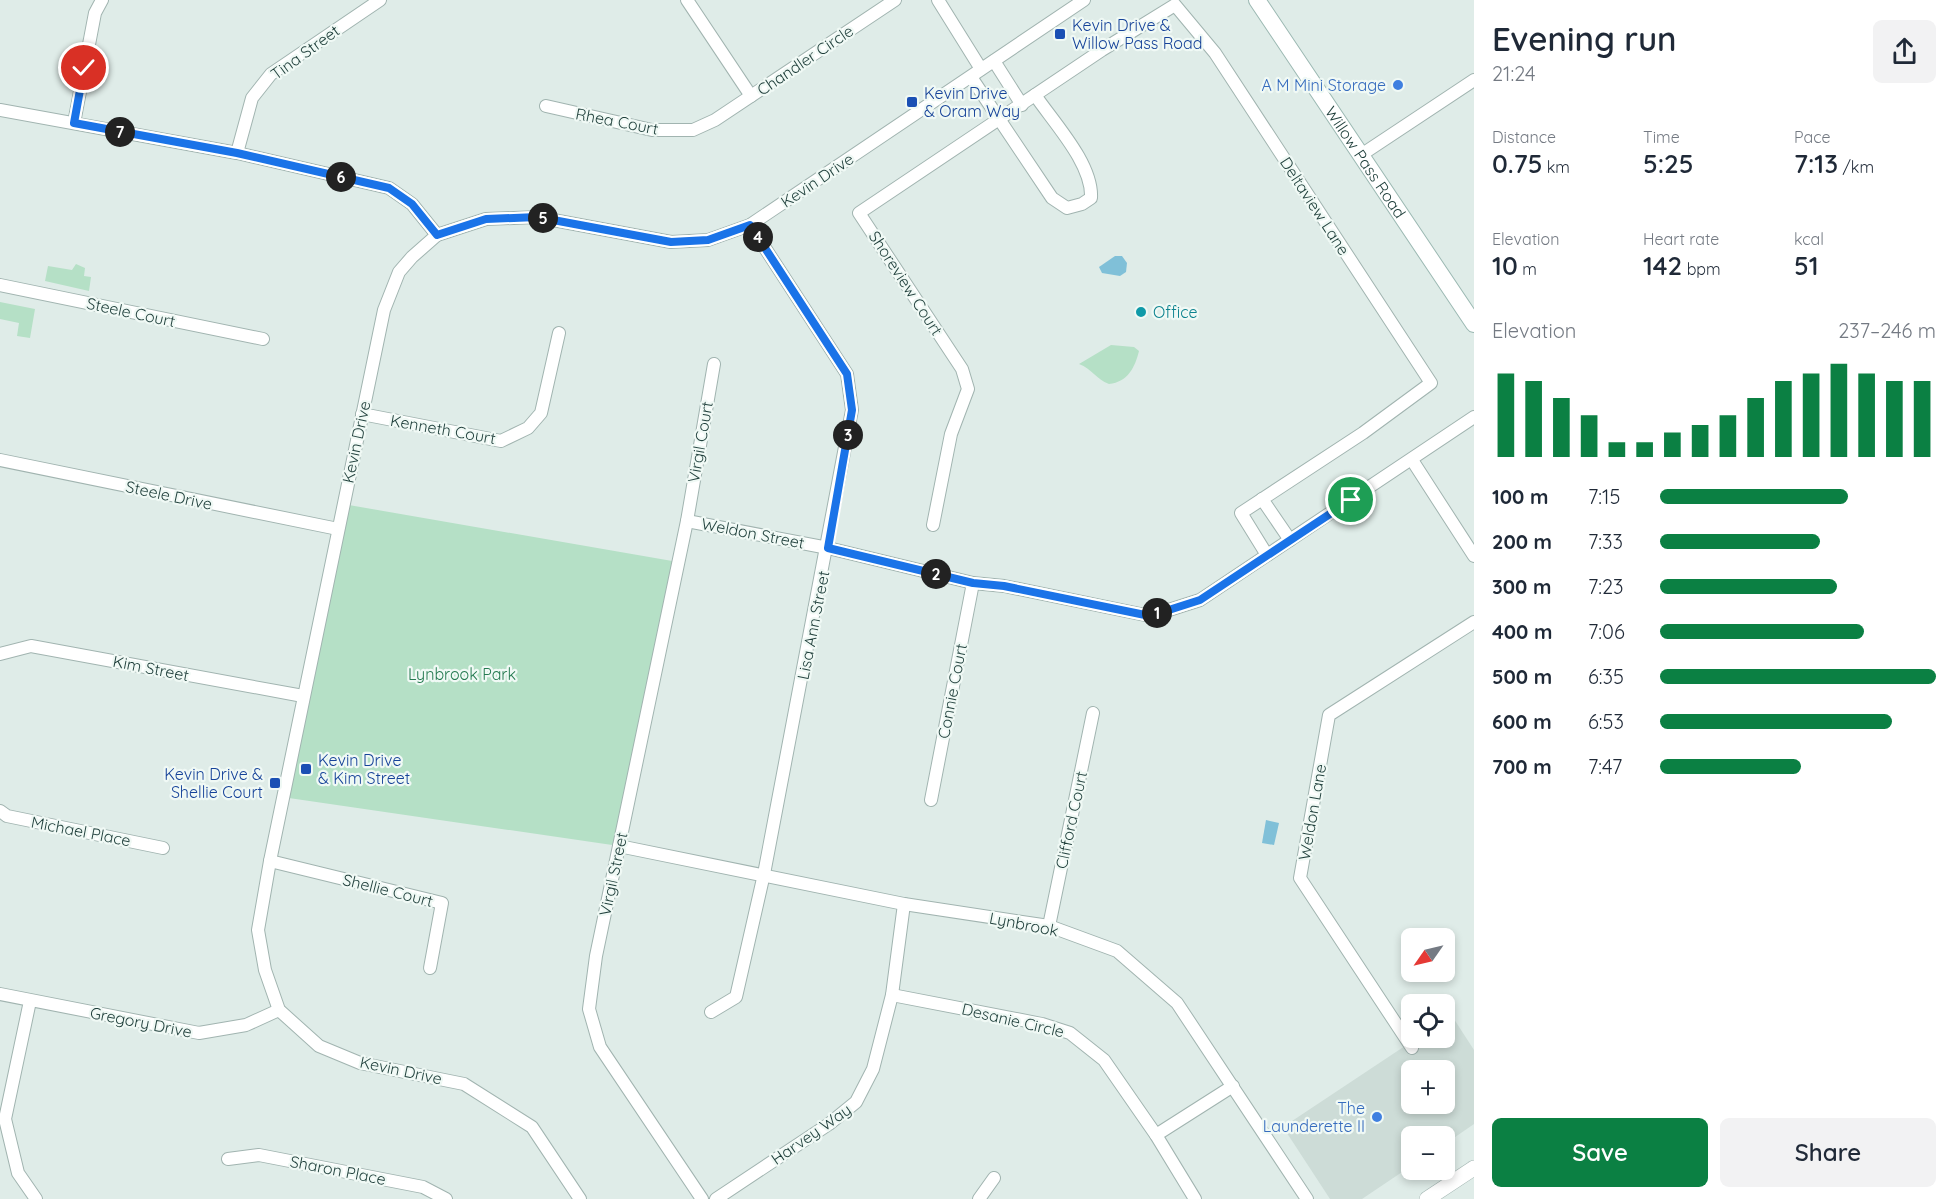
<!DOCTYPE html>
<meta charset="utf-8">
<style>
body{margin:0;font-family:Quicksand,sans-serif;background:#f2f2f3;color:#1f2937;height:100vh;display:flex;flex-direction:column;font-size:22px;white-space:nowrap}
*{box-sizing:border-box;margin:0}
p{font-size:20px;color:#747a83}
.icon{flex:none;width:33px;height:33px;fill:none;stroke:currentColor;stroke-width:2;stroke-linecap:round;stroke-linejoin:round}
.map{position:relative;flex:1;overflow:hidden}
.panel{display:flex;flex-direction:column;background:#fff;width:480px}
.panel>*{flex:none}
.needle{width:39px;rotate:236deg}
.tools{position:absolute;left:1401px;top:928px;display:grid;gap:12px}
.tools a{display:grid;place-items:center;width:54px;height:54px;border-radius:9px;background:#fff;box-shadow:0 3px 9px #0003;font-size:30px}
.pin{position:absolute;display:grid;place-items:center;width:51px;height:51px;color:#fff;margin:-26px;border:3px solid #fff;border-radius:50%;box-shadow:0 2px 6px #0007}
.km{position:absolute;width:30px;height:30px;margin:-15px;border-radius:50%;background:#222;color:#fff;font-size:16px;line-height:30px;text-align:center}
.round{display:grid;place-items:center;flex:none;width:63px;height:63px;border-radius:9px;background:#f2f2f3}
.summary{display:flex;align-items:center;justify-content:space-between;height:102px;padding:0 18px}
h1{font-size:33px;font-weight:600;line-height:45px}
.stats{display:grid;grid-template-columns:repeat(3,1fr);gap:9px;height:102px;padding:6px 18px}
.stats div{display:grid;align-content:center}
.stats b{font-size:26px;font-weight:600}
.stats small{font-size:16px;font-weight:400}
.stats p{font-size:16px}
.chart{height:168px;padding:12px 18px}
.chart p{display:flex;justify-content:space-between}
.chart svg{width:100%;height:108px;margin-top:6px;stroke:#0b8043;stroke-width:6}
.button{display:flex;gap:12px;margin-top:auto;padding:12px 18px}
.button a{flex:1;height:69px;border-radius:9px;background:#0b8043;color:#fff;font-size:24px;font-weight:600;line-height:69px;text-align:center}
.button a+a{background:#f2f2f3;color:#1f2937}
ul{padding:0 18px;list-style:none;font-size:20px}
li{display:grid;grid-template-columns:96px 72px 1fr;align-items:center;height:45px}
li i{height:15px;border-radius:8px;background:#0b8043}
main{display:flex;flex:1;min-height:0}
.map>svg:first-child{display:block}
</style>
<main>
<div class="map">
<svg width="1474" height="1199" viewBox="0 0 1474 1199">
<rect width="100%" height="100%" fill="#dfece8"/>
<path fill="#cddcd7" fill-rule="evenodd" d="M1452,1016L1474,1050V1124L1445,1144L1444,1137H1412L1411,1166L1362,1199H1330L1283,1127L1417,1038H1444L1445,1020ZM1412,1071H1444V1104H1412Z"/>
<g fill="#b5e0c6">
<polygon points="76,264 85,268 84,276 91,277 89,291 45,281 48,266 72,270"/>
<polygon points="0,302 35,309 30,338 17,336 19,323 0,319"/>
<path d="M1111,345L1134,347L1139,351C1135,367 1128,382 1109,384C1096,379 1092,369 1079,364Z"/>
<polygon points="343,504 678,562 619,846 282,797"/>
</g>
<g fill="#80c0d8">
<polygon points="1115,256 1122,256 1127,263 1126,272 1120,276 1102,273 1099,267"/>
<polygon points="1266,820 1279,823 1274,845 1262,843"/>
</g>
<g fill="none" stroke-linecap="round" stroke-linejoin="round">
<defs>
<g id="minor">
<polyline points="687,0 751,96"/>
<polyline points="938,0 981,69"/>
<polyline points="994,61 1022,105"/>
<path d="M971,77L1052,198L1067,208L1082,204L1091,198C1093,164 1054,123 1035,95"/>
<polyline points="546,106 652,130 693,130 715,120 895,0"/>
<polyline points="0,110 237,153 389,188 412,204 437,235"/>
<polyline points="74,123 95,13 102,0"/>
<polyline points="237,153 252,98 271,74 380,0"/>
<polyline points="1361,155 1474,80"/>
<polyline points="0,285 263,339"/>
<polyline points="362,414 501,441 528,428 541,413 559,333"/>
<polyline points="0,460 338,529"/>
<polyline points="1412,460 1474,556"/>
<polyline points="1262,499 1290,540"/>
<polyline points="687,521 828,548 973,583 1004,586 1150,616 1200,600 1474,417"/>
<polyline points="933,525 951,434 968,389 962,369 859,213 1102,50 1175,5 1215,53 1431,383 1363,433 1241,513 1267,555"/>
<polyline points="0,654 31,646 303,696"/>
<polyline points="931,800 973,583"/>
<polyline points="0,811 7,816 163,848"/>
<polyline points="619,846 904,904 1049,926 1117,951 1177,1003 1307,1199"/>
<polyline points="270,861 442,903 430,968"/>
<polyline points="1049,926 1093,713"/>
<polyline points="0,994 199,1033 246,1025 279,1010"/>
<polyline points="892,995 1042,1024 1070,1033 1104,1060 1156,1135 1195,1199"/>
<polyline points="30,1001 5,1119 18,1173 36,1199"/>
<polyline points="711,1012 736,997 764,874 852,410 847,374 750,225"/>
<polyline points="1412,1048 1300,878 1329,715 1474,622"/>
<polyline points="1156,1135 1233,1086"/>
<polyline points="228,1159 259,1155 423,1187 446,1199"/>
<polyline points="580,1199 532,1127 464,1084 360,1063 319,1046 279,1010 265,970 258,930 270,861 384,310 399,272 412,257 437,235 486,219 537,217 671,242 708,240 750,225 1084,0"/>
<polyline points="702,1199 600,1047 589,1009 596,956 687,521 714,364"/>
<polyline points="716,1199 829,1124 856,1102 873,1069 892,995 904,904"/>
<polyline points="979,1199 994,1178"/>
</g>
<polyline id="tertiary" points="1427,1199 1474,1168"/>
<g id="secondary">
<path id="s1" d="M1257,0L1474,324"/>
</g>
</defs>
<use href="#minor" stroke="#a1b4b0" stroke-width="14"/>
<use href="#tertiary" stroke="#a1b4b0" stroke-width="16"/>
<use href="#secondary" stroke="#9cb9b3" stroke-width="18"/>
<use href="#minor" stroke="#fff" stroke-width="12"/>
<use href="#tertiary" stroke="#fff" stroke-width="15"/>
<use href="#secondary" stroke="#fff" stroke-width="16"/>
</g>
<g fill="none" stroke-linecap="round" stroke-linejoin="round">
<defs>
<polyline id="route" points="84,68 74,123 237,153 389,188 412,204 437,235 486,219 537,217 671,242 708,240 750,225 847,374 852,410 828,548 973,583 1004,586 1150,616 1200,600 1351,500"/>
</defs>
<use href="#route" stroke="#fff" stroke-width="12"/>
<use href="#route" stroke="#1a73e8" stroke-width="8"/>
</g>
<g fill="#1a4fb4" stroke="#f0f9f5" stroke-width="2">
<rect x="1054" y="28" width="12" height="12" rx="3"/>
<rect x="906" y="96" width="12" height="12" rx="3"/>
<rect x="300" y="763" width="12" height="12" rx="3"/>
<rect x="269" y="777" width="12" height="12" rx="3"/>
</g>
<g fill="#3f7fe0" stroke="#f0f9f5" stroke-width="2">
<circle cx="1398" cy="85" r="6"/>
<circle cx="1377" cy="1117" r="6"/>
</g>
<circle fill="#0f9aa8" stroke="#f0f9f5" stroke-width="2" cx="1141" cy="312" r="6"/>
<g text-anchor="middle" stroke-width="4.5" stroke-linejoin="round" paint-order="stroke">
<g font-size="16" fill="#164399" stroke="#f0f9f5" text-anchor="start">
<text x="1072" y="31">Kevin Drive &amp;<tspan x="1072" dy="18">Willow Pass Road</tspan></text>
<text x="924" y="99">Kevin Drive<tspan x="924" dy="18">&amp; Oram Way</tspan></text>
<text x="318" y="766">Kevin Drive<tspan x="318" dy="18">&amp; Kim Street</tspan></text>
<text x="263" y="780" text-anchor="end">Kevin Drive &amp;<tspan x="263" dy="18">Shellie Court</tspan></text>
</g>
<g font-size="16" fill="#1e3e3a" stroke="#f0f9f5">
<text transform="translate(305 52) rotate(-36)" y="6">Tina Street</text>
<text transform="translate(805 60) rotate(-34)" y="6">Chandler Circle</text>
<text transform="translate(617 121) rotate(11)" y="6">Rhea Court</text>
<text dy="6" stroke="none"><textPath href="#s1" startOffset="195">Willow Pass Road</textPath></text>
<text transform="translate(817 180) rotate(-34)" y="6">Kevin Drive</text>
<text transform="translate(1315 206) rotate(57)" y="6">Deltaview Lane</text>
<text transform="translate(906 283) rotate(57)" y="6">Shoreview Court</text>
<text transform="translate(131 312) rotate(12)" y="6">Steele Court</text>
<text transform="translate(443 429) rotate(10)" y="6">Kenneth Court</text>
<text transform="translate(356 442) rotate(-78)" y="6">Kevin Drive</text>
<text transform="translate(700 442) rotate(-80)" y="6">Virgil Court</text>
<text transform="translate(169 495) rotate(12)" y="6">Steele Drive</text>
<text transform="translate(753 533) rotate(11)" y="6">Weldon Street</text>
<text transform="translate(813 625) rotate(-79)" y="6">Lisa Ann Street</text>
<text transform="translate(151 668) rotate(11)" y="6">Kim Street</text>
<text transform="translate(952 691) rotate(-79)" y="6">Connie Court</text>
<text transform="translate(1312 812) rotate(-80)" y="6">Weldon Lane</text>
<text transform="translate(1071 820) rotate(-78)" y="6">Clifford Court</text>
<text transform="translate(81 831) rotate(11)" y="6">Michael Place</text>
<text transform="translate(613 874) rotate(-78)" y="6">Virgil Street</text>
<text transform="translate(388 890) rotate(14)" y="6">Shellie Court</text>
<text transform="translate(1024 924) rotate(11)" y="6">Lynbrook</text>
<text transform="translate(1013 1020) rotate(13)" y="6">Desanie Circle</text>
<text transform="translate(141 1022) rotate(11)" y="6">Gregory Drive</text>
<text transform="translate(401 1070) rotate(12)" y="6">Kevin Drive</text>
<text transform="translate(811 1134) rotate(-35)" y="6">Harvey Way</text>
<text transform="translate(338 1170) rotate(11)" y="6">Sharon Place</text>
</g>
<g font-size="16" fill="#366cbe" stroke="#f0f9f5" text-anchor="end">
<text x="1386" y="91">A M Mini Storage</text>
<text x="1365" y="1114">The<tspan x="1365" dy="18">Launderette II</tspan></text>
</g>
<g font-size="16" fill="#0d838f" stroke="#f0f9f5" text-anchor="start">
<text x="1153" y="318">Office</text>
</g>
<g font-size="16" fill="#247a50" stroke="#f0f9f5">
<text x="462" y="680">Lynbrook Park</text>
</g>
</g>
</svg>
<div class="tools">
<a><svg class="needle" viewBox="-14 -14 28 28"><path d="M0-13l5 13h-10z" fill="#e53935"/><path d="M0 13l5-13h-10z" fill="#747a83"/></svg></a>
<a><svg class="icon" aria-label="locate" viewBox="0 0 24 24"><circle cx="12" cy="12" r="6"/><path d="M12 2v4M12 18v4M2 12h4M18 12h4"/></svg></a>
<a>+</a>
<a>−</a>
</div>
<div class="pin" style="left:1351px;top:500px;background:#1e9e55"><svg class="icon" aria-label="arrive" viewBox="0 0 24 24"><path d="M6 21V4h12l-3 4 3 4H6"/></svg></div>
<div class="pin" style="left:84px;top:68px;background:#d93025"><svg class="icon" aria-label="check" viewBox="0 0 24 24"><path d="M5 12l5 5 9-10"/></svg></div>
<b class="km" style="left:1157px;top:613px">1</b>
<b class="km" style="left:936px;top:574px">2</b>
<b class="km" style="left:848px;top:435px">3</b>
<b class="km" style="left:758px;top:237px">4</b>
<b class="km" style="left:543px;top:218px">5</b>
<b class="km" style="left:341px;top:177px">6</b>
<b class="km" style="left:120px;top:132px">7</b>
</div>
<section class="panel">
<div class="summary"><div><h1>Evening run</h1><p>21:24</p></div><a class="round"><svg class="icon" aria-label="share" viewBox="0 0 24 24"><path d="M12 15V3M7 8l5-5 5 5M5 13v7h14v-7"/></svg></a></div>
<div class="stats">
<div><p>Distance</p><b>0.75<small> km</small></b></div>
<div><p>Time</p><b>5:25</b></div>
<div><p>Pace</p><b>7:13<small> /km</small></b></div>
</div>
<div class="stats">
<div><p>Elevation</p><b>10<small> m</small></b></div>
<div><p>Heart rate</p><b>142<small> bpm</small></b></div>
<div><p>kcal</p><b>51</b></div>
</div>
<div class="chart"><p><span>Elevation</span>237–246 m</p>
<svg viewBox="0 0 160 44" preserveAspectRatio="none"><path d="M5 44V10M15 44V13M25 44V20M35 44V27M45 44V38M55 44V38M65 44V34M75 44V31M85 44V27M95 44V20M105 44V13M115 44V10M125 44V6M135 44V10M145 44V13M155 44V13"/></svg>
</div>
<ul>
<li><b>100 m</b>7:15<i style="width:68%"></i></li>
<li><b>200 m</b>7:33<i style="width:58%"></i></li>
<li><b>300 m</b>7:23<i style="width:64%"></i></li>
<li><b>400 m</b>7:06<i style="width:74%"></i></li>
<li><b>500 m</b>6:35<i style="width:100%"></i></li>
<li><b>600 m</b>6:53<i style="width:84%"></i></li>
<li><b>700 m</b>7:47<i style="width:51%"></i></li>
</ul>
<div class="button"><a>Save</a><a>Share</a></div>
</section>
</main>
